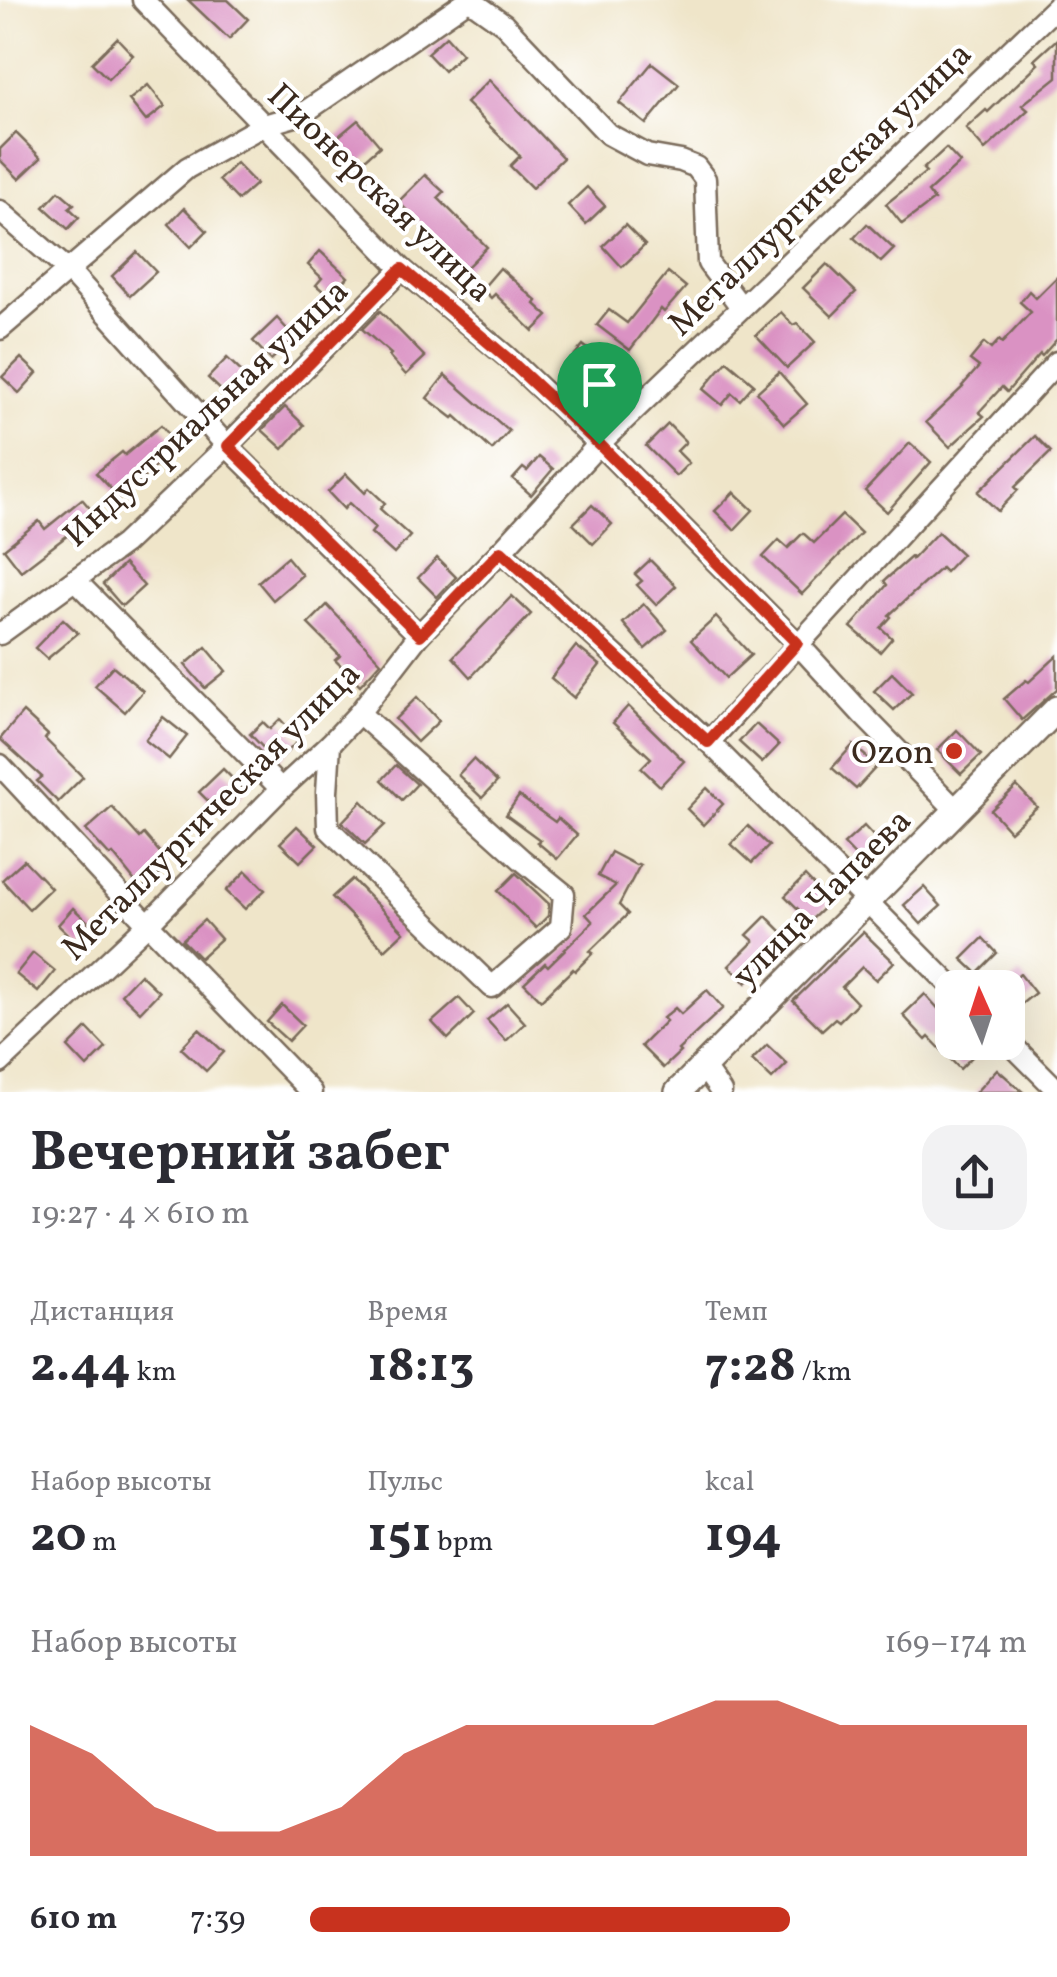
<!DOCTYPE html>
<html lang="ru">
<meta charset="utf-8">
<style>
body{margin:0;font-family:Vollkorn,serif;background:#f2f2f3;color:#2b2b33;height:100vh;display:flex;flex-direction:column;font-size:38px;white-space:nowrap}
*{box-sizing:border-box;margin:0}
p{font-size:32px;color:#7c7c81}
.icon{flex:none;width:55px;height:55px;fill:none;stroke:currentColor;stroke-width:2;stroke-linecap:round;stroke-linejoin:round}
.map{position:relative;height:1092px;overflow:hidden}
.side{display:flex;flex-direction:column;background:#fff;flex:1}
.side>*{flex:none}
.needle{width:65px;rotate:357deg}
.fabs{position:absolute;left:935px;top:970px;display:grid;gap:20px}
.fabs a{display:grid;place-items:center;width:90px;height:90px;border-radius:20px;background:#fff;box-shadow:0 10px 40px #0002;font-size:50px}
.pin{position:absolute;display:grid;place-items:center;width:85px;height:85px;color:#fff;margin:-102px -42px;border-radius:50% 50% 50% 0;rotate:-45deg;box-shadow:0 0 10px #0007}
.pin .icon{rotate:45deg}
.round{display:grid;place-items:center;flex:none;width:105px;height:105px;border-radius:30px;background:#f2f2f3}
.head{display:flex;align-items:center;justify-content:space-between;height:170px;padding:0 30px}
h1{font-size:55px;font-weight:700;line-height:75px}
.stats{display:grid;grid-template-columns:repeat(3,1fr);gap:15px;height:170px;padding:10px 30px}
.stats div{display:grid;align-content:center}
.stats b{font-size:50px;font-weight:700}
.stats small{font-size:28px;font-weight:400}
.stats p{font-size:28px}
.chart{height:280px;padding:20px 30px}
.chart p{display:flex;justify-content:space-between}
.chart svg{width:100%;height:180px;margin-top:10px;fill:#c8321e;opacity:.7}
ul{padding:0 30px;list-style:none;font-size:32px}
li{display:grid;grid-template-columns:160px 120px 1fr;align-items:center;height:75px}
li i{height:25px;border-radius:12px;background:#c8321e}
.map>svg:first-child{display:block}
</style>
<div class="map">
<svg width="1057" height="1092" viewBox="0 0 1057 1092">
<rect width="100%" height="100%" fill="#fff"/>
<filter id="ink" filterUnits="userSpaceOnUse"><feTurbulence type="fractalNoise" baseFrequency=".01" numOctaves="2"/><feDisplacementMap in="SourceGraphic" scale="20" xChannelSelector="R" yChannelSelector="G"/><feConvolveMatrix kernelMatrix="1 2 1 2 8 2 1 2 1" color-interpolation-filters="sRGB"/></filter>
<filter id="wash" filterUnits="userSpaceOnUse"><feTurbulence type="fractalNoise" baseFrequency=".0048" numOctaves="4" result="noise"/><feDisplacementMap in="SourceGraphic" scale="40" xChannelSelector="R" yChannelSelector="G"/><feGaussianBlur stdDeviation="2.25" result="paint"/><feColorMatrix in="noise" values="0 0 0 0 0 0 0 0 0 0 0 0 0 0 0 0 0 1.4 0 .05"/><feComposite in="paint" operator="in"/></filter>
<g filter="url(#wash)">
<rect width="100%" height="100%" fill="#efe5c9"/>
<g id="blocks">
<g fill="#da92c3">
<polygon points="188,0 228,0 248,19 229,39"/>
<polygon points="446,36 462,54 444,71 427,53"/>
<polygon points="117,38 133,55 108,79 92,63"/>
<polygon points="1057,39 1057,77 1022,105 1028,110 985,150 966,128 986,110 988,112 1038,64 1034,60"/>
<polygon points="652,63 679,84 646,124 619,103"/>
<polygon points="489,80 563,158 532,188 510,166 520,156 466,103"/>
<polygon points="148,85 165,106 146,121 129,100"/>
<polygon points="358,120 380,146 356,167 333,141"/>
<polygon points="16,133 41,158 19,179 0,160 0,149"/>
<polygon points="946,148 960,163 928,192 934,200 902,224 886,204 926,172 923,169"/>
<polygon points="236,163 256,184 238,200 219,180"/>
<polygon points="425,175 444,192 438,198 487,247 463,271 431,237 433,235 398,202"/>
<polygon points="587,187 605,206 586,224 568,205"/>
<polygon points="59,191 74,204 69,208 79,217 68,229 44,207"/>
<polygon points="184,208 207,231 191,247 169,224"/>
<polygon points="867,224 894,249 881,262 854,238"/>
<polygon points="625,225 645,245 622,267 603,246"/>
<polygon points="320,251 348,277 330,297 316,285 322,278 308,265"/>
<polygon points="137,252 156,272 130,296 112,276"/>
<polygon points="827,264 856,292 832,316 803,288"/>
<polygon points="500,268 537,301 535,304 548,316 533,331 495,294 491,298 482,289"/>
<polygon points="668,272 686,287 664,312 661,309 630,350 597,325 609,310 627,323"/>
<polygon points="1057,277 1057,339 1042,356 1040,354 1007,392 1002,387 979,412 984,416 950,447 926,422 963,387 962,386 979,367 970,360 984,343 991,349 999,340 1002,343 1031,312 1020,302 1029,291 1036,298"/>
<polygon points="380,311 425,357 406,375 389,356 391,354 362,329"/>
<polygon points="781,312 793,325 797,323 815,342 787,368 756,335"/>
<polygon points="277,318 295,338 271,360 253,341"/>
<polygon points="583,345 613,370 593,394 563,369"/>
<polygon points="21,358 37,373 19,393 2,377"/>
<polygon points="227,358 246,376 227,396 208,378"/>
<polygon points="727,361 754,384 740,400 732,393 722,405 703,389"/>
<polygon points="779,372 807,404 784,424 757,392"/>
<polygon points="445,375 509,431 492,450 455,416 453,418 427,398"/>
<polygon points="285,407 304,425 283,449 262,430"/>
<polygon points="668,424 686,442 677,451 689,463 676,476 646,446"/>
<polygon points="161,425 179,447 142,477 144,478 120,498 96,473 122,452 125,455"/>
<polygon points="1035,436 1051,452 1015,487 1018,490 998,511 978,492"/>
<polygon points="910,443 931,462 887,512 865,491"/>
<polygon points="539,457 553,469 531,495 513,479 523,468 527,471"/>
<polygon points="346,474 365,493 369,488 385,503 380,509 410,536 394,554 371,533 375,528 349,503 344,509 328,492"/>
<polygon points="734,492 753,510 734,530 715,511"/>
<polygon points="82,499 100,520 73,541 68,535 21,571 4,549 39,521 45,529"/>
<polygon points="592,505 612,524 593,544 573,524"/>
<polygon points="842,515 861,533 802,594 763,557 779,540 788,548 803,533 814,543"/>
<polygon points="938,532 962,554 945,572 941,568 889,615 891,617 881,628 892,638 880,652 851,627 887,585 884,581 911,557 912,559"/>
<polygon points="287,557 302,575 273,600 258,582"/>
<polygon points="437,558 456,577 437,597 418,578"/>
<polygon points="650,560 676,586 656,605 637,585 642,581 635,574"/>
<polygon points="124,564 144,586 122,606 103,584"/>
<polygon points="512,596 531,614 471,677 453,657"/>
<polygon points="644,604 667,630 645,649 623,623"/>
<polygon points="327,605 381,662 360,685 335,660 340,656 308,624"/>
<polygon points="716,617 751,655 726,678 691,640"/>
<polygon points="63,619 78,633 47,659 35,648"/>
<polygon points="576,646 600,665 574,698 551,678"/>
<polygon points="206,647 226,671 205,688 185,665"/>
<polygon points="1057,656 1057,689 1022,720 1004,699 1026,680 1029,682"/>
<polygon points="113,666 143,691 125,712 95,686"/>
<polygon points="892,673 912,693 894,710 874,691"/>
<polygon points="417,697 439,721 417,742 395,719"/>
<polygon points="628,706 684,761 660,786 641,768 651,758 613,723"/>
<polygon points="23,712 48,735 45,739 83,777 58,802 37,781 42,777 0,739"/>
<polygon points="163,717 187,736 169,759 145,740"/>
<polygon points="280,719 299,740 277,762 250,734 263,722 270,729"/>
<polygon points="756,724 779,745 762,763 739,742"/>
<polygon points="957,730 981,755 961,774 937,750"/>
<polygon points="853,745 877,766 856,789 832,768"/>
<polygon points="473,759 497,782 482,798 458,775"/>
<polygon points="396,765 417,784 402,800 382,780"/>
<polygon points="223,769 245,791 221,814 199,792"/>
<polygon points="1017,786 1037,807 1010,831 991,810"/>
<polygon points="707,788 723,804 703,825 687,809"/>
<polygon points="519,796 555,822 558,818 577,835 557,859 537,842 540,840 506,815"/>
<polygon points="362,801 385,825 365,844 342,822"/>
<polygon points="112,807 140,838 144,834 162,855 158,861 165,870 141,889 113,854 110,856 86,830"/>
<polygon points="297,826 317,845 300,862 280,843"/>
<polygon points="748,826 769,846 752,863 731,844"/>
<polygon points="864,826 886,850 867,868 844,844"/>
<polygon points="611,852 636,865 638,864 640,865 619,905 628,914 590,951 593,953 575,971 573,969 541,1000 524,983 545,963 548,966 593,922 586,914 616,885 598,876"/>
<polygon points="24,860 51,888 29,909 2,880"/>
<polygon points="246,871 265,890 245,909 226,891"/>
<polygon points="516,873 549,904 548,916 536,928 498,891"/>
<polygon points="805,876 830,902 810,921 785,896"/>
<polygon points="352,879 404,932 385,950 332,897"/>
<polygon points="924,887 941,906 921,924 904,905"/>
<polygon points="73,908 98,931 82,948 58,925"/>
<polygon points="766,916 791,941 746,983 729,966 754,941 747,935"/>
<polygon points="204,920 221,939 200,958 182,940"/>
<polygon points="863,932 894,962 876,980 862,967 842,987 857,1003 839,1021 835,1018 822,1030 793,1001"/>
<polygon points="983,938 997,953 977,973 962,959"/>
<polygon points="33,953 55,971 38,992 16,974"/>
<polygon points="140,974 159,992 140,1012 121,994"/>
<polygon points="1020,974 1035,993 1014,1010 1008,1002 1008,984"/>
<polygon points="707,990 723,1008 678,1050 680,1052 663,1068 641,1046 666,1021 663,1018 675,1008 681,1014"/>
<polygon points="925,994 952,1024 952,1042 973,1042 980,1049 960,1069 929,1037 926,1040 903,1015"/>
<polygon points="459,998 474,1014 448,1039 432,1022"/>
<polygon points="507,1003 525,1023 506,1041 487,1020"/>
<polygon points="282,1005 303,1025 288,1041 267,1022"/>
<polygon points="87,1028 106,1048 87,1067 68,1047"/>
<polygon points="199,1029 224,1052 206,1071 181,1048"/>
<polygon points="767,1045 787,1064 772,1079 752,1060"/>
<polygon points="997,1069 1023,1092 976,1092"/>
</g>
</g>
</g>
<g filter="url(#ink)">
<use href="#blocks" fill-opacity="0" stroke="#7a6b5a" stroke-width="2.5"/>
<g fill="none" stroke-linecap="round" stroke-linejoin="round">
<defs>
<g id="minor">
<polyline points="143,0 402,269 507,357 599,444 797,643 862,714 956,810"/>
<polyline points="470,0 504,24 608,134 647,155 681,161 696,167 705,179 708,263 741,307"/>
<polyline points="0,211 69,271 227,446 419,635"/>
<polyline points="0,329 187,168 264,125 302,114 468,0"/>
<polyline points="501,551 709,742 953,988"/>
<polyline points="75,580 281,789"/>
<polyline points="0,634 124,544 227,446 402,269"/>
<polyline points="709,742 1057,362"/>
<polyline points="330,744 327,792 328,828 492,987 561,927 564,894 521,859 359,713"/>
<polyline points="0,765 148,924 311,1092"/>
<polyline points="1008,1041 1057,1090"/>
<polyline points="0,1063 148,924 281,789 330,744 359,713 419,635 501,551 599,444 1057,6"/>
<polyline points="703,1066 721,1092"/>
</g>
<polyline id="tertiary" points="678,1092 1057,709"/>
</defs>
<use href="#minor" stroke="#7a6b5a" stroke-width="25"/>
<use href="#tertiary" stroke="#7a6b5a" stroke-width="30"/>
<use href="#minor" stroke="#fff" stroke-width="20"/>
<use href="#tertiary" stroke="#fff" stroke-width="25"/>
</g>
</g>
<g fill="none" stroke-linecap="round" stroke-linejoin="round" filter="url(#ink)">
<defs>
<polygon id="route" points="402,269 507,358 599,444 797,643 708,742 501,551 420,635 228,446"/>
</defs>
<use href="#route" stroke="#fff" stroke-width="20"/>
<use href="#route" stroke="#c8321e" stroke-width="12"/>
</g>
<circle fill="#c8321e" stroke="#fff" stroke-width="4" cx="954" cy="751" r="10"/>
<g text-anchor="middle" stroke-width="8" stroke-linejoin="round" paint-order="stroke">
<g font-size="35" fill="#3b2a1e" stroke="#fff">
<text transform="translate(819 188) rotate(-44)" y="12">Металлургическая улица</text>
<text transform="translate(381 192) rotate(44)" y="12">Пионерская улица</text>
<text transform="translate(205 412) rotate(-43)" y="12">Индустриальная улица</text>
<text transform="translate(210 810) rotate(-45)" y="12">Металлургическая улица</text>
<text transform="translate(821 897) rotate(-45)" y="12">улица Чапаева</text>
</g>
<g font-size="35" fill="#3b2a1e" stroke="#fff" text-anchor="end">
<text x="934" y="763">Ozon</text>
</g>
</g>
</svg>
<div class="fabs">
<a><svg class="needle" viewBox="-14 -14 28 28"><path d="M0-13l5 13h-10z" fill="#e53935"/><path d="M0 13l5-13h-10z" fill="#7c7c81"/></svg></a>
</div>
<div class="pin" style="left:599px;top:444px;background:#1e9e55"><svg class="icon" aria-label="arrive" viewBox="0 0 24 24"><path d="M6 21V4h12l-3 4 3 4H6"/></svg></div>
</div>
<section class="side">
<div class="head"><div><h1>Вечерний забег</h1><p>19:27 · 4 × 610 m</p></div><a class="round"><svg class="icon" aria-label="share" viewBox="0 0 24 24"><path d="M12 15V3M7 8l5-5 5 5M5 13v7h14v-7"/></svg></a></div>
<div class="stats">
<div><p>Дистанция</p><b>2.44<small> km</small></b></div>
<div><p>Время</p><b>18:13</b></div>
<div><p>Темп</p><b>7:28<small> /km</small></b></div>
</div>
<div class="stats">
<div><p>Набор высоты</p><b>20<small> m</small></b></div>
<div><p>Пульс</p><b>151<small> bpm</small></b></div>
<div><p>kcal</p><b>194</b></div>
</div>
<div class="chart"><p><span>Набор высоты</span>169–174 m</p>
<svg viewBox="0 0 160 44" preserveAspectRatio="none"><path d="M0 44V12L10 19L20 32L30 38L40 38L50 32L60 19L70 12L80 12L90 12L100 12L110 6L120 6L130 12L140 12L150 12L160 12V44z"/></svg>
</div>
<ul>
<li><b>610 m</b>7:39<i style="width:67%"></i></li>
</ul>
</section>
